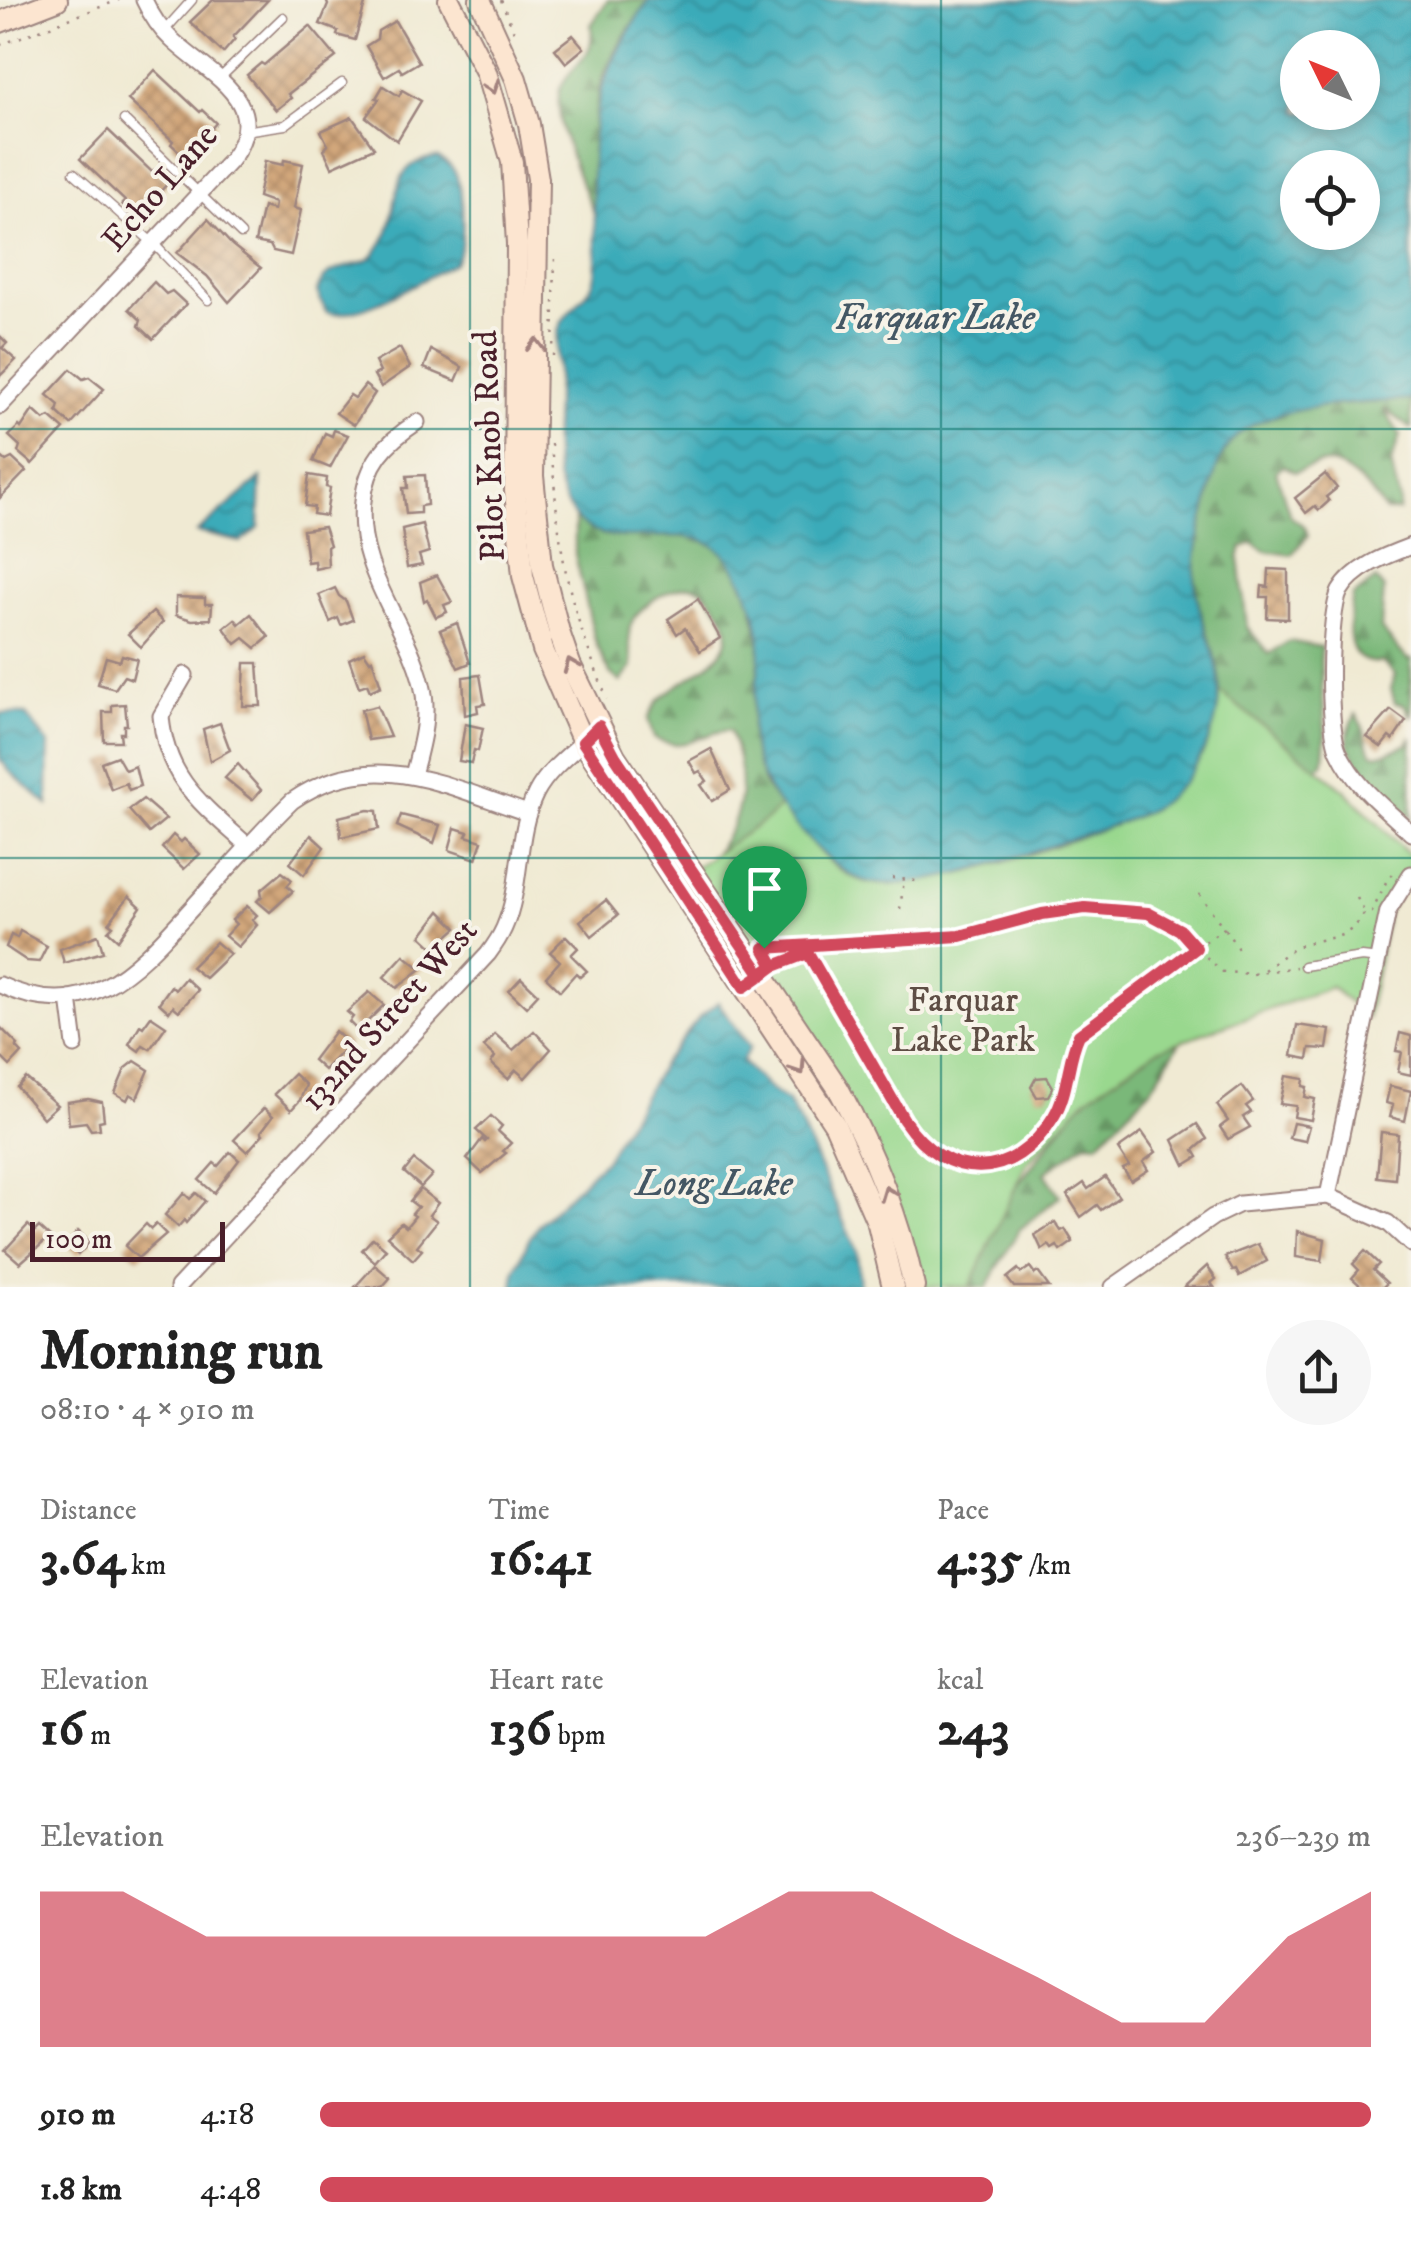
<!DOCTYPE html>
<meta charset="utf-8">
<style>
body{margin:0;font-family:"IM FELL DW Pica",serif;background:#f6f6f6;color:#222;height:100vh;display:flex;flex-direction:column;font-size:38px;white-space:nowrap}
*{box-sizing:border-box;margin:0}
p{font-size:32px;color:#767676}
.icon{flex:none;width:55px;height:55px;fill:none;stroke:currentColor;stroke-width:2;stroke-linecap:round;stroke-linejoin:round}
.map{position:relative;height:1287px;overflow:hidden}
.drawer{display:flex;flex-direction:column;background:#fff;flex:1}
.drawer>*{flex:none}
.needle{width:65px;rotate:313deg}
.tools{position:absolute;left:1280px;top:30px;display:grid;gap:20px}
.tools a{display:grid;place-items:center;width:100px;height:100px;border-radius:50%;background:#fff;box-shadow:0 5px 15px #0003;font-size:50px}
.scale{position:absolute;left:30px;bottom:25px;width:195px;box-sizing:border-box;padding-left:10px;border:5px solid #4a1f2b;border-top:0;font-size:28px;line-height:35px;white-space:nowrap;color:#4a1f2b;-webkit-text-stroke:8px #f7f3e8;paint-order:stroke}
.pin{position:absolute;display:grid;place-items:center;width:85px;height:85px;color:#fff;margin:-102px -42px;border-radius:50% 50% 50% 0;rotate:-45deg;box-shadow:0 0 10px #0007}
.pin .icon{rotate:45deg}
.round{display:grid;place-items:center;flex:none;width:105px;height:105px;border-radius:52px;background:#f6f6f6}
.overview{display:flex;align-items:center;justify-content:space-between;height:170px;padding:0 40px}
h1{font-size:55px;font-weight:700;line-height:75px}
.metrics{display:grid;grid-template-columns:repeat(3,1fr);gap:15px;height:170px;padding:10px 40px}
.metrics div{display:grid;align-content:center}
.metrics b{font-size:50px;font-weight:700}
.metrics small{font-size:28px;font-weight:400}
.metrics p{font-size:28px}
.chart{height:280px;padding:20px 40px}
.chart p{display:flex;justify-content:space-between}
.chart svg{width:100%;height:180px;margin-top:10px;fill:#d1495b;opacity:.7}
ul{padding:0 40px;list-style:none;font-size:32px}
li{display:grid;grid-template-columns:160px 120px 1fr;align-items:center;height:75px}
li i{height:25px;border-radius:12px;background:#d1495b}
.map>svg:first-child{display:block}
</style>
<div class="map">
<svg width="1411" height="1287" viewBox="0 0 1411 1287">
<defs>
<pattern id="forest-firs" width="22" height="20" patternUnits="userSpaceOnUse" patternTransform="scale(2.5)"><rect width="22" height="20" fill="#7ab879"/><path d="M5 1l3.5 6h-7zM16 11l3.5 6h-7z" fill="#669563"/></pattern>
<pattern id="water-waves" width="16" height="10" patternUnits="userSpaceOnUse" patternTransform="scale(2.5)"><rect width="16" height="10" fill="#3babb9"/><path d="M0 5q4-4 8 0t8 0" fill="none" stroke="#348b97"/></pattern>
<pattern id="building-cross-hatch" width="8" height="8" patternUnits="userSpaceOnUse" patternTransform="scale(2.5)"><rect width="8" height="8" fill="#d2a77b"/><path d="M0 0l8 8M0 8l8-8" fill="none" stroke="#ac8765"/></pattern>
</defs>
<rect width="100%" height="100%" fill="#f7f3e8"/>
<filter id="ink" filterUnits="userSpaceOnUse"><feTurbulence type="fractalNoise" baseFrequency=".01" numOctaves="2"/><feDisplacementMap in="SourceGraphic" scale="20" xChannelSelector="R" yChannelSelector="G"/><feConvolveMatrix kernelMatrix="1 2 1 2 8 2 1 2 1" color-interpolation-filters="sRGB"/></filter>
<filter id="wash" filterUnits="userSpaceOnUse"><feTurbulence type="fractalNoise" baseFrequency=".0048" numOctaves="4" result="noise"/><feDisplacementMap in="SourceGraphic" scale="40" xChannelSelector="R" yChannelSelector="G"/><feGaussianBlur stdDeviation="2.25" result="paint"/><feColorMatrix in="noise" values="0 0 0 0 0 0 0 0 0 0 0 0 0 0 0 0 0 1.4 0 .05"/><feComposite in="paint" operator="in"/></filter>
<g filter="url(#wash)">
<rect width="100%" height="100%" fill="#f0ead3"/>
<g fill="url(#forest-firs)" stroke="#626c52" stroke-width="2.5">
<path d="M608,0H649C631,27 607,56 600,89C591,129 592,174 594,214C583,187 549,114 561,86C573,62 596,59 591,25Z"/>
<path d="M1411,386V429L1383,408L1400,435L1391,463L1400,502L1399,511H1385C1373,492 1345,459 1319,464C1312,466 1303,470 1295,472L1284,466L1276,471L1290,516L1305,527L1308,536L1291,555L1266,551L1252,543L1242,548L1239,558L1247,627L1269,654L1289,641L1321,647C1318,686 1330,727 1323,764L1070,928L714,855C746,814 747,777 730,730C696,733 688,754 654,738L648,719C652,712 655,704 660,699C693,668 761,653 709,597C698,584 691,584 675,589C656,596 628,613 629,636C629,647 632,657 632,667L620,682L610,673L596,644L575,554V516L581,523L604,535H683L706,540L719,547L732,560L752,604L761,644L752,726L764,785L794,821L1181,534L1239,412L1379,402Z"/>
<path d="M1376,579L1384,589L1381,629L1408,660L1411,659V717L1404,704L1395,703L1391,689L1395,674L1382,662C1342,667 1348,623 1353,596Z"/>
<path d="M1356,714C1377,745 1355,769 1408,744L1411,736V818C1396,804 1353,764 1349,745C1346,733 1351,724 1356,714Z"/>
<polygon points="1180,1042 1151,1089 1098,1143 1086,1142 1045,1173 1060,1196 1019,1230 987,1287 950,1287 1018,1184 1067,1120 1103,1051"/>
</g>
<path fill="#99d88e" stroke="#727c5c" stroke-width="2.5" d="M1220,692L1345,790L1411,857V874L1388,911L1367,1018L1331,987L1157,1050L1088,1097L1026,1164L970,1287H914L875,1161L692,869L770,817L781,805C802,831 825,866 857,879C869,884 883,885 895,884C962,880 1048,849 1110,826C1124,820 1141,816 1153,808C1190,779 1216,739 1220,692Z"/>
<g fill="url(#water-waves)" stroke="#426572" stroke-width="2.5" fill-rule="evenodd">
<path d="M649,0H1411V400C1365,403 1284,404 1246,429C1221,445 1215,470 1209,497C1203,522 1195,548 1195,575C1195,609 1212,639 1218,671C1227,724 1193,789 1144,813C1118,825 1088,834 1060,843C1008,860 951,880 896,884C863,887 841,872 818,849C784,815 747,774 752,721C755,680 768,646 752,604C724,530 700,535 629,537C613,537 595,535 582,524C544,491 554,426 557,382C558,366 555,348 558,332C563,309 592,299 595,275C599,242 592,208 592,175C592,97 606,63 649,0ZM1298,48H1362V112H1298ZM1298,168H1362V232H1298Z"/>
<path d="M438,157C445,162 452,165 456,174C464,194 467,246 454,263C426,277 355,323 326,312L317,292C324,265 347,270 368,260C375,256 378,248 383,241C404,207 383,163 438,157Z"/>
<polygon points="261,478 259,528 241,542 197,532"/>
<polygon points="0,713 25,714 49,744 48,805 9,771 0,759"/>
<polygon points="718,1002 750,1047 742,1061 767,1087 788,1102 801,1124 857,1252 860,1287 513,1287 515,1271 529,1239 539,1224 605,1160 663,1063 700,1017"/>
</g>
<g id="blocks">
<g fill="url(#building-cross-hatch)">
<polygon points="213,0 268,0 233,37 235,39 223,53 190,22"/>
<polygon points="326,0 366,0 355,40 337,35 338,31 320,24 328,5"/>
<polygon points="395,21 419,62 402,72 399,68 384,77 366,46 377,39 378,31"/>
<polygon points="310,26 336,57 288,94 291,98 276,110 247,75 261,63 264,65"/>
<polygon points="573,35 584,48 566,63 555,49"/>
<polygon points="155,70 200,112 202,110 216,123 185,157 171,144 173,141 128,100"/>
<polygon points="383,86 399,96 402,90 421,101 397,141 366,117 379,99 376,98"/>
<polygon points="352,117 374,148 332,167 324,150 328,145 321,131"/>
<polygon points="108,130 152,172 154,170 169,182 137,217 122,204 125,201 80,159"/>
<polygon points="284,160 303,164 294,208 301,210 291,255 273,251 270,245 255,242 263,207 274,210 275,203 258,197 265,161 283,165"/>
<polygon points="208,219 232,245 261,268 229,302 207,276 177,253"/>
<polygon points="154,282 166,294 172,291 186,304 153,339 139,326 141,320 129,309"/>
<polygon points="0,336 7,343 2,348 16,360 0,376"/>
<polygon points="400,348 410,367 381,387 374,375 380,372 375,362"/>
<polygon points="431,350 462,367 456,381 424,368"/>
<polygon points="71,369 83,379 89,377 104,389 71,425 57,412 59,405 47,395"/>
<polygon points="365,385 375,393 354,425 336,413 350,395 355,398"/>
<polygon points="33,410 44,420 50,417 64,429 32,464 18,452 20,446 9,436 19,426 21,428"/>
<polygon points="334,430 348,435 330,468 313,461 325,433 332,436"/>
<polygon points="0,456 6,461 12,458 26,471 0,498"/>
<polygon points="1325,474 1337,488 1326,497 1329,501 1319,510 1315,506 1306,513 1295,498"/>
<polygon points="309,475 327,478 326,487 330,488 326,516 313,514 314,507 305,506"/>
<polygon points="425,475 427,505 420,506 420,513 406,514 403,488 408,488 407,476"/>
<polygon points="422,524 429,552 419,555 422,565 407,568 402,529"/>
<polygon points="324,527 330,545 327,547 328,566 315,569 314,561 307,562 303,530"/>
<polygon points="1269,569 1288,570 1288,619 1267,618 1268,597 1261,597 1262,586 1268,587"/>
<polygon points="437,575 452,602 444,605 447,612 436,617 427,599 424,601 420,582"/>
<polygon points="335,588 339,596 346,601 353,620 341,625 338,618 330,622 319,595"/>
<polygon points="176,597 205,598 205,604 212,604 211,619 192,620 176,615"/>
<polygon points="698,599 720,638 700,651 685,628 677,634 668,619"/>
<polygon points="153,612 163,622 141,647 128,634"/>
<polygon points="251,614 269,637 256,648 244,638 236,644 224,628 235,619 239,624"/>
<polygon points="457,623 470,663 458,668 440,630"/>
<polygon points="364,652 370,661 372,659 381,686 370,691 367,684 359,687 349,659"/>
<polygon points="122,655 137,659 132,679 124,676 115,689 98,684 106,657 120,661"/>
<polygon points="245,663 258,663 261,706 243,706"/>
<polygon points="480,675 485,704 477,705 478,712 465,715 463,677"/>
<polygon points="125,704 127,725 124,725 124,733 120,733 121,741 104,741 103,712 112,712 112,705"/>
<polygon points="377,706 390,737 368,740 361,710"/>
<polygon points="1391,710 1406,721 1393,740 1389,737 1381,747 1367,737"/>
<polygon points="220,723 230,750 210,761 203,729"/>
<polygon points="465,724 483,728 478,751 474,750 471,763 459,761"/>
<polygon points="711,749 730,790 712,801 701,785 707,781 700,771 696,773 689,761"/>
<polygon points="117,756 125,770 135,766 140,786 129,790 126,783 111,789 101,762"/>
<polygon points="238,764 261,790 252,800 225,778"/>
<polygon points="143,799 166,819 149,833 129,810"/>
<polygon points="368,810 377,811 379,829 341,837 339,817"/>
<polygon points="401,815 440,825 434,843 397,826"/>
<polygon points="455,828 468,832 466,836 482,841 476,859 449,850"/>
<polygon points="173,835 181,842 184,839 200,854 184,869 162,848"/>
<polygon points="311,835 324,847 304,875 290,863"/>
<polygon points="282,872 292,880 287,886 293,891 270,912 257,901 262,896 261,890"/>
<polygon points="129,896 141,907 118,940 108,931 113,926 109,923"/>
<polygon points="606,900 618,915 592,936 580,921"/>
<polygon points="247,906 257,915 252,920 257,925 238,947 225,936 236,924 232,920"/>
<polygon points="440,911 457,928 434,948 421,936"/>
<polygon points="20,931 47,946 39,962 27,961 6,947 11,935 17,938"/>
<polygon points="98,935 103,952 64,963 60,949"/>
<polygon points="566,936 578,948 571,955 587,971 580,977 576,973 560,991 546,977 560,961 550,952"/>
<polygon points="216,942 230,954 205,978 191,967"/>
<polygon points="404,955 421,969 397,988 384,977"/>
<polygon points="185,978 198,990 179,1011 173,1006 169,1012 159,1003 171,986 175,990"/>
<polygon points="521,978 538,994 526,1007 509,991"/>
<polygon points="369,992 384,1005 358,1031 349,1022 353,1017 347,1012"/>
<polygon points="151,1016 166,1026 150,1049 143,1045 139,1051 129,1044 140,1025 143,1027"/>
<polygon points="1297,1025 1330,1030 1327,1049 1310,1048 1308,1059 1292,1056"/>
<polygon points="0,1027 18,1045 16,1047 22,1053 10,1066 0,1056"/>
<polygon points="335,1031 349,1044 324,1070 313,1060"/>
<polygon points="534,1031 551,1049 525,1078 516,1070 508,1079 491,1063 495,1057 484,1047 495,1034 513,1050"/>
<polygon points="1400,1033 1411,1036 1411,1075 1398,1072 1402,1052 1396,1051"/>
<polygon points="135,1061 149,1070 137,1098 130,1094 127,1100 115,1093 125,1069"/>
<polygon points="294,1074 306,1085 300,1100 291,1110 274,1094"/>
<polygon points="1286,1076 1304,1079 1303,1086 1307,1087 1305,1097 1315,1099 1311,1120 1294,1117 1296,1106 1280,1104"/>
<polygon points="1047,1077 1053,1087 1048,1096 1037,1097 1031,1087 1036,1078"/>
<polygon points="26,1078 57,1105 43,1118 17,1087"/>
<polygon points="1242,1086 1253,1101 1246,1106 1251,1112 1243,1117 1250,1127 1228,1139 1220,1127 1228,1121 1217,1105"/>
<polygon points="1390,1086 1411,1091 1405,1121 1390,1117 1393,1105 1386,1103"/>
<polygon points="88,1099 102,1102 104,1120 99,1121 100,1129 91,1130 86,1122 69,1124 67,1102"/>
<polygon points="264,1108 273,1116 261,1132 263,1134 247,1152 234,1140"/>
<polygon points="491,1116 502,1126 498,1131 511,1143 503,1151 506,1153 482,1173 467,1159 482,1139 485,1142 487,1140 476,1130"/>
<polygon points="1293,1123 1309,1126 1305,1141 1289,1138"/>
<polygon points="1197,1124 1207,1139 1194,1150 1198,1157 1185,1165 1173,1140"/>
<polygon points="1142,1132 1156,1152 1143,1162 1148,1170 1131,1181 1123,1169 1129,1166 1118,1149"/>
<polygon points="1381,1132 1398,1134 1395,1179 1377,1177"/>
<polygon points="230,1152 239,1160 214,1193 199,1180 214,1163 218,1166"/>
<polygon points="414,1160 432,1175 421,1187 404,1172"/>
<polygon points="1105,1177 1119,1197 1101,1210 1097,1205 1081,1217 1067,1195 1084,1183 1088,1189"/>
<polygon points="420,1189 438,1203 429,1215 437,1221 417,1246 422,1250 413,1260 387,1236 401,1223 406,1227 415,1216 412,1214 418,1207 410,1201"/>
<polygon points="184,1193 190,1199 196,1193 205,1201 186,1223 184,1220 178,1227 165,1215"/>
<polygon points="1055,1222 1061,1231 1065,1229 1073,1242 1060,1251 1057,1246 1052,1249 1049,1245 1042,1250 1035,1235"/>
<polygon points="146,1224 151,1229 156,1224 166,1234 138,1258 125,1246"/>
<polygon points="28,1225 35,1231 39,1227 50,1237 20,1263 5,1250"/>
<polygon points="78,1231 90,1242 78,1255 67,1244"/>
<polygon points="1297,1231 1325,1239 1322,1261 1296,1257"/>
<polygon points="373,1238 386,1249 375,1262 362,1250"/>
<polygon points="1258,1244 1267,1261 1239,1276 1236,1270 1233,1271 1225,1257"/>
<polygon points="1365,1251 1379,1264 1373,1270 1387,1283 1383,1287 1362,1287 1352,1278 1359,1270 1353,1264"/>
<polygon points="375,1265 390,1278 382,1287 355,1287"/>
<polygon points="1207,1266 1216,1279 1211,1283 1214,1287 1184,1287"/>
<polygon points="1030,1267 1035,1274 1038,1272 1049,1287 1014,1287 1007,1278 1018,1269 1021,1273"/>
</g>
</g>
</g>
<g filter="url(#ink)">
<use href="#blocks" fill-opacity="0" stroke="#9d847f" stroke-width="2.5"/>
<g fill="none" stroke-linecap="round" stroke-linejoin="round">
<defs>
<g id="lane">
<polyline points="165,30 192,0"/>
<polyline points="220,78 283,17"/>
<polyline points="124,120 241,234"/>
<polyline points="244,131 285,125 342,83"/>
<polyline points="74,173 153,243 208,300"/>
<polyline points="1304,966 1362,957 1379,959"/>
<polyline points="744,987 774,966 809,953 875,1073"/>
</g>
<g id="street">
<path d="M0,406L230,161C276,102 206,73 171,39C159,28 151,15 144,0"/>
<path d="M1411,546C1387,555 1354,567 1340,591C1328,614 1327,728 1339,752C1355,786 1385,808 1411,833"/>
<path d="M185,675L161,716C166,780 204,806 248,846"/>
<path d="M413,775C421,745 430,715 422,684C406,620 355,571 363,501C367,463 385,443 417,422"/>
<path d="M0,985C88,1026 136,969 191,909C224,873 257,835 292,801C373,745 445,786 528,813"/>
<polyline points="69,998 75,1045"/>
<polyline points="1328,1196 1388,911 1411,874"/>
<path d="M178,1287L488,954C494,946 500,937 504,928C523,885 515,835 536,793C547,772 566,757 583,742"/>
<polyline points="1113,1287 1213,1217 1240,1204 1328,1196 1388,1223 1411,1244"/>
</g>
<g id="secondary">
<polyline points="449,0 486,72 512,162 517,244 515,491 523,576 543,650 583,742 835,1125 878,1224 893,1287"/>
<path d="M480,0L516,79L529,124L538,179L533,476L542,565L559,632L570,664L615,756L838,1088C873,1152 899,1216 914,1287"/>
<polyline points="0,22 57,0"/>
</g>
</defs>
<use href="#lane" stroke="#9d847f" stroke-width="11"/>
<use href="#street" stroke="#9d847f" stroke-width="19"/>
<use href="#secondary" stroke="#9d847f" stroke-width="24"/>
<g stroke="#9d847f" stroke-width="2.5" stroke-dasharray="2.5 8" stroke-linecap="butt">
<polyline points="501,0 514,32"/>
<polyline points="0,45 119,0"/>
<polyline points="553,356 555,254"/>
<path d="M551,444C555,492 558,540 569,586C578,625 593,662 607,699"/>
<polyline points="892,878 916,881"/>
<polyline points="1357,898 1364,911"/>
<polyline points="900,909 904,880"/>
<polyline points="1225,929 1238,949"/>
<polyline points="816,945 960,936 1043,914 1085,908 1120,909 1165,920 1223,972 1253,974 1296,967"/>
<polyline points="766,948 798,946"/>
<path d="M1264,970C1275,962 1285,953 1297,947C1327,933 1346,946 1365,912H1372L1387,880L1395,872"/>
<path d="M881,1083C909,1128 939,1187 1003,1161C1023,1153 1044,1134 1055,1115C1069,1089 1067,1049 1085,1028L1224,928L1199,894"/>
</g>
<use href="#lane" stroke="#fff" stroke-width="8"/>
<use href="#street" stroke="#fff" stroke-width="15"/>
<use href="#secondary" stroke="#fce5d0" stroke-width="20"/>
</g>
<defs><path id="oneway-chevron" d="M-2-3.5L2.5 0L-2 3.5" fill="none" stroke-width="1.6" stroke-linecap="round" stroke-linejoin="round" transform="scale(2.5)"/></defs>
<g stroke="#a3827e">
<use href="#oneway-chevron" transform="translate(492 87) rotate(70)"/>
<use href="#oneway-chevron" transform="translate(536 345) rotate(-89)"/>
<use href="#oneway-chevron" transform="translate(571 665) rotate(-112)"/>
<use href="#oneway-chevron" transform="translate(799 1068) rotate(57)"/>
<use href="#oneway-chevron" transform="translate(888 1193) rotate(-111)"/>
</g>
</g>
<g fill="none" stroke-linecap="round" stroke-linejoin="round" filter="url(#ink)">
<defs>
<path id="route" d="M764,948L774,966L744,987L583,742L599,726L615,756L762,975L774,966L808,953L904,1120C946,1183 1014,1183 1054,1116C1069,1091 1067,1060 1079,1035L1196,948L1180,930L1148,913L1085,908L1042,914L960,936L764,948"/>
</defs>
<use href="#route" stroke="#fff" stroke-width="20"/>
<use href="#route" stroke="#d1495b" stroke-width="12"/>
</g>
<path fill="none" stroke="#0f766e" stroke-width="2.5" stroke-opacity="0.55" d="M470,0V1287M941,0V1287M0,429H1411M0,858H1411"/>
<g text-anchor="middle" stroke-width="8" stroke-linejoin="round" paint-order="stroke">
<g font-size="35" fill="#4a1f2b" stroke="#f7f3e8">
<text transform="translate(159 187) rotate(-49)" y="12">Echo Lane</text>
<text transform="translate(488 446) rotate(-92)" y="12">Pilot Knob Road</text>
<text transform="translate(388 1014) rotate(-48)" y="12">132nd Street West</text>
</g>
<g font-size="35" fill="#5e4d44" stroke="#f7f3e8">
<text x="963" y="1011">Farquar<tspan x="963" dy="40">Lake Park</tspan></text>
</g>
<g font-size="38" font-style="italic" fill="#445764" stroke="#f7f3e8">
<text x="935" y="329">Farquar Lake</text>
<text x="714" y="1195">Long Lake</text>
</g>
</g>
</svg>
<div class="tools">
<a><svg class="needle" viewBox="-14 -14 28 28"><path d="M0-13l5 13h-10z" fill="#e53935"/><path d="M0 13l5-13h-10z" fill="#767676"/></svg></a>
<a><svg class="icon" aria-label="locate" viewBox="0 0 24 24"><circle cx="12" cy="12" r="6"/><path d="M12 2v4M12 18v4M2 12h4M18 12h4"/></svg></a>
</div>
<div class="scale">100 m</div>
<div class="pin" style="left:764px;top:948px;background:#1e9e55"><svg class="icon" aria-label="arrive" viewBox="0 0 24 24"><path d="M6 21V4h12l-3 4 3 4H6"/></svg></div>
</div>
<section class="drawer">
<div class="overview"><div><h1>Morning run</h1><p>08:10 · 4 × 910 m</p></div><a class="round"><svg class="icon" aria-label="share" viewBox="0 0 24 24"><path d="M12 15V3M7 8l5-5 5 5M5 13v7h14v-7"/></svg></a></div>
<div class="metrics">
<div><p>Distance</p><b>3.64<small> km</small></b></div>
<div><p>Time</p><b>16:41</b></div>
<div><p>Pace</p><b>4:35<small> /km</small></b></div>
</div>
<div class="metrics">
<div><p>Elevation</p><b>16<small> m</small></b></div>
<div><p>Heart rate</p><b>136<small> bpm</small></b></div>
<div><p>kcal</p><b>243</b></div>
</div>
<div class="chart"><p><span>Elevation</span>236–239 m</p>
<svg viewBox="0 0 160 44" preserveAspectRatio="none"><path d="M0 44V6L10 6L20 17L30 17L40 17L50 17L60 17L70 17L80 17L90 6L100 6L110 17L120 27L130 38L140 38L150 17L160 6V44z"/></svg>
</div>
<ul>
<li><b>910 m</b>4:18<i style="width:100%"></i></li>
<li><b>1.8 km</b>4:48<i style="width:64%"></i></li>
</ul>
</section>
